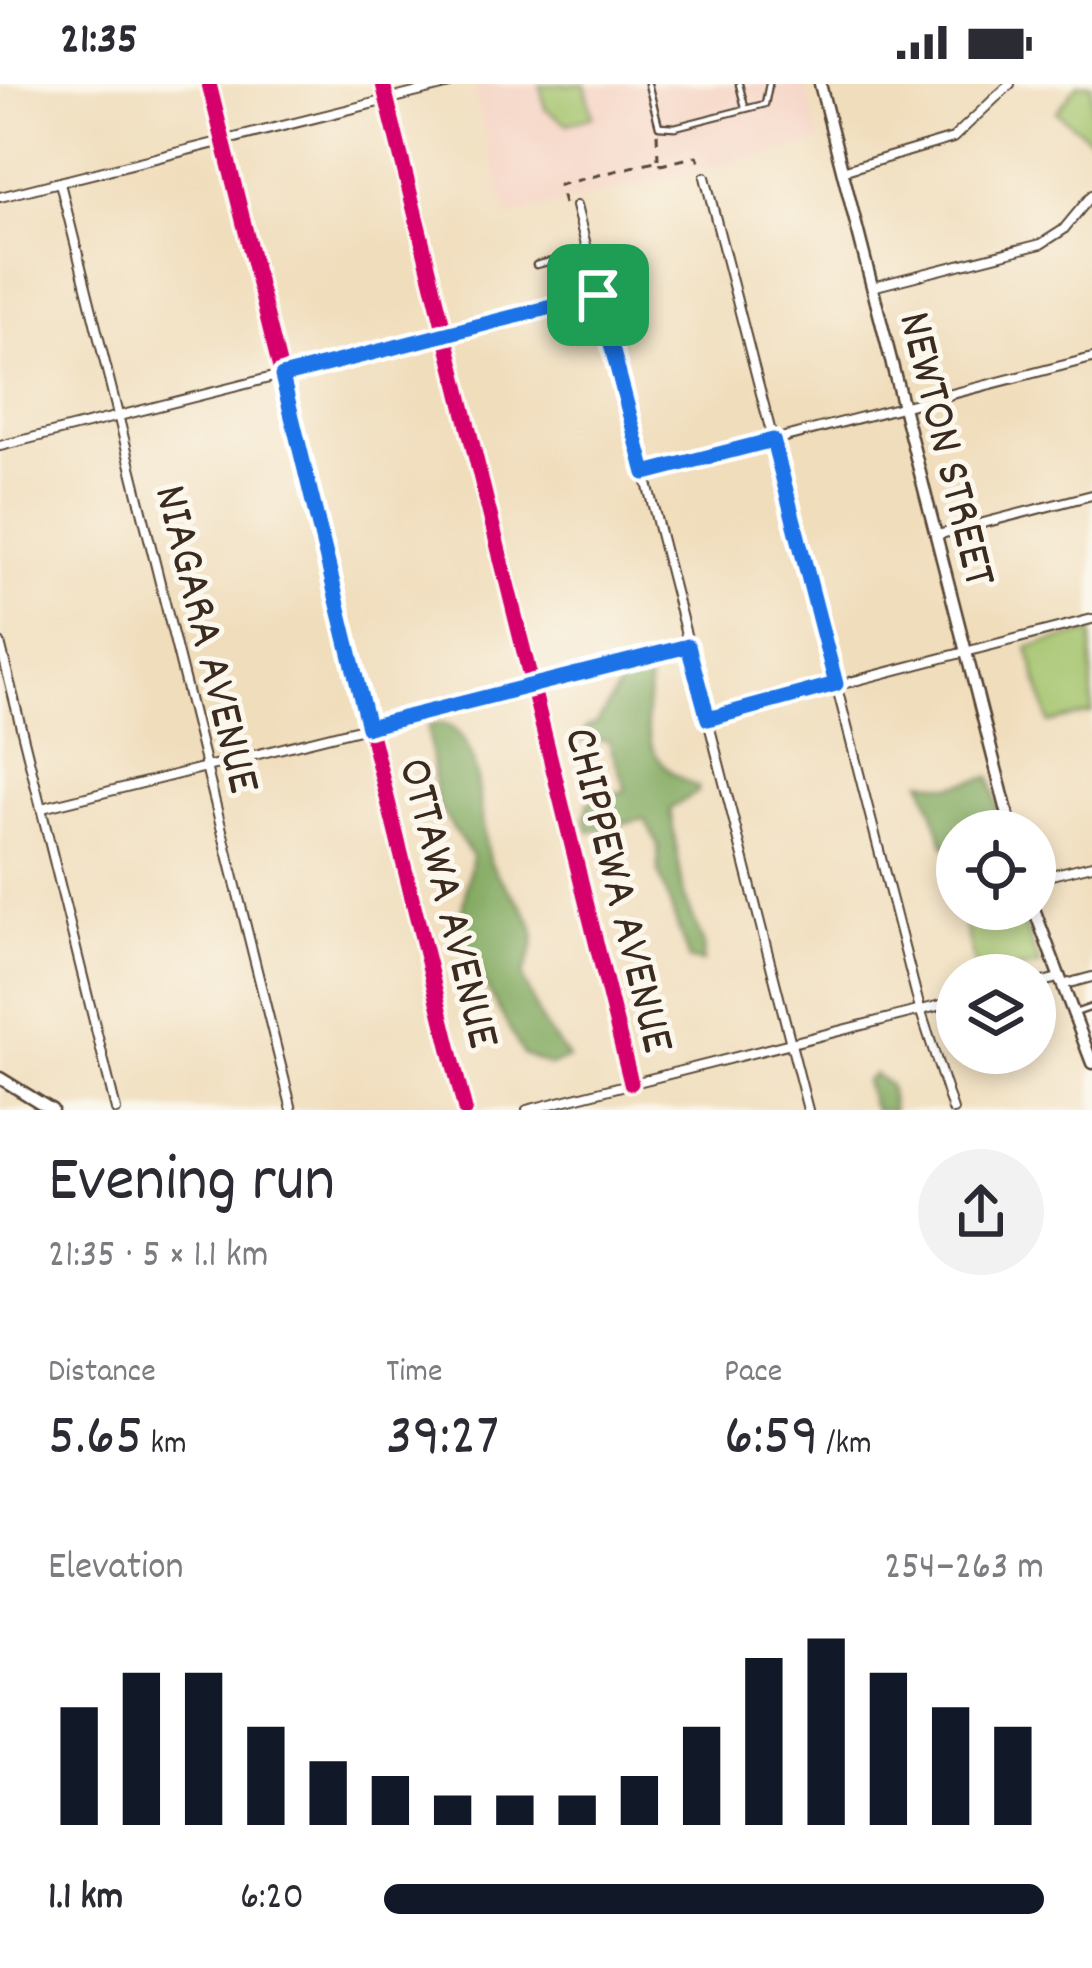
<!DOCTYPE html>
<meta charset="utf-8">
<style>
body{margin:0;font-family:Dekko,sans-serif;background:#f2f2f3;color:#2b2b33;height:100vh;display:flex;flex-direction:column;font-size:45px;white-space:nowrap}
*{box-sizing:border-box;margin:0}
p{font-size:39px;color:#7c7c81}
.icon{flex:none;width:66px;height:66px;fill:none;stroke:currentColor;stroke-width:2;stroke-linecap:round;stroke-linejoin:round}
.map{position:relative;height:1026px;overflow:hidden}
.drawer{display:flex;flex-direction:column;background:#fff;flex:1}
.drawer>*{flex:none}
.buttons{position:absolute;left:936px;top:726px;display:grid;gap:24px}
.buttons a{display:grid;place-items:center;width:120px;height:120px;border-radius:50%;background:#fff;box-shadow:0 6px 18px #0003;font-size:60px}
.pin{position:absolute;display:grid;place-items:center;width:102px;height:102px;color:#fff;margin:-51px;border-radius:24px;box-shadow:0 6px 18px #0006}
.round{display:grid;place-items:center;flex:none;width:126px;height:126px;border-radius:63px;background:#f2f2f3}
.headline{display:flex;align-items:center;justify-content:space-between;height:204px;padding:0 48px}
h1{font-size:66px;font-weight:600;line-height:90px}
.figures{display:grid;grid-template-columns:repeat(3,1fr);gap:18px;height:204px;padding:12px 48px}
.figures div{display:grid;align-content:center}
.figures b{font-size:60px;font-weight:600}
.figures small{font-size:33px;font-weight:400}
.figures p{font-size:33px}
.chart{height:336px;padding:24px 48px}
.chart p{display:flex;justify-content:space-between}
.chart svg{width:100%;height:216px;margin-top:12px;stroke:#111827;stroke-width:6}
ul{padding:0 48px;list-style:none;font-size:39px}
li{display:grid;grid-template-columns:192px 144px 1fr;align-items:center;height:90px}
li i{height:30px;border-radius:15px;background:#111827}
.status{display:flex;justify-content:space-between;align-items:center;height:84px;padding:0 60px;background:#fff;direction:ltr}
.status svg{height:33px;fill:currentColor}
.map>svg:first-child{display:block}
</style>
<div class="status"><b>21:35</b><svg viewBox="0 0 49 12"><path d="M0 12V9h3v3zM5 12V6h3v6zM10 12V3h3v9zM15 12V0h3v12zM26 1h20v11H26zM47 4h2v5h-2z"/></svg></div>
<div class="map">
<svg width="1092" height="1026" viewBox="0 0 1092 1026">
<rect width="100%" height="100%" fill="#fbf7ec"/>
<filter id="ink" filterUnits="userSpaceOnUse"><feTurbulence type="fractalNoise" baseFrequency=".00833" numOctaves="2"/><feDisplacementMap in="SourceGraphic" scale="24" xChannelSelector="R" yChannelSelector="G"/><feConvolveMatrix kernelMatrix="1 2 1 2 8 2 1 2 1" color-interpolation-filters="sRGB"/></filter>
<filter id="wash" filterUnits="userSpaceOnUse"><feTurbulence type="fractalNoise" baseFrequency=".004" numOctaves="4" result="noise"/><feDisplacementMap in="SourceGraphic" scale="48" xChannelSelector="R" yChannelSelector="G"/><feGaussianBlur stdDeviation="2.7" result="paint"/><feColorMatrix in="noise" values="0 0 0 0 0 0 0 0 0 0 0 0 0 0 0 0 0 1.4 0 .05"/><feComposite in="paint" operator="in"/></filter>
<g filter="url(#wash)">
<rect width="100%" height="100%" fill="#f0ddbb"/>
<polygon fill="#f5d2c2" points="472,0 805,0 820,58 507,133"/>
<g fill="#a2c36b" stroke="#6e7644" stroke-width="3">
<polygon points="585,0 593,32 568,40 545,25 540,1"/>
<polygon points="1078,0 1092,0 1092,56 1056,28"/>
<polygon points="1092,548 1092,629 1049,639 1028,563"/>
<polygon points="961,825 1019,825 1040,882 977,891"/>
</g>
<g fill="#81a95f" stroke="#5e6a3e" stroke-width="3">
<path d="M646,587C652,603 648,610 647,626C643,664 665,691 698,703V708L670,725L684,811L704,861L703,878L689,876L659,789L658,762L645,735L589,748L585,735L589,718L626,706L608,656H579L586,644L597,639L625,593Z"/>
<path d="M443,639C485,655 477,729 488,771C496,801 529,818 534,849C536,863 526,880 522,893L542,939L568,974L550,982L523,970L466,865L461,833L472,772L437,720L428,642Z"/>
<polygon points="990,693 1002,743 957,747 957,757 945,763 922,697 950,702"/>
<polygon points="874,990 889,1001 893,1026 874,1026 865,997"/>
</g>
</g>
<g filter="url(#ink)">
<g fill="none" stroke-linecap="round" stroke-linejoin="round">
<defs>
<g id="service">
<polyline points="648,0 659,42 675,43 765,20 769,0"/>
<polyline points="739,0 745,23"/>
<polyline points="536,181 587,168"/>
<polyline points="1075,929 1092,923"/>
</g>
<g id="minor">
<polyline points="209,0 465,1026"/>
<polyline points="383,0 631,999"/>
<polyline points="842,87 953,54 1010,0"/>
<polyline points="705,93 920,925 953,1026"/>
<polyline points="60,99 292,1026"/>
<polyline points="0,113 450,0"/>
<polyline points="576,122 808,1026"/>
<polyline points="872,203 1041,160 1063,146 1092,111"/>
<polyline points="0,362 598,211"/>
<polyline points="645,389 1092,274"/>
<polyline points="937,451 1092,411"/>
<polyline points="0,559 116,1026"/>
<polyline points="708,635 1092,535"/>
<polyline points="42,724 688,563"/>
<polyline points="1035,795 1092,781"/>
<polyline points="1035,900 1058,894"/>
<polyline points="1062,901 1092,893"/>
<polyline points="527,1026 957,917"/>
</g>
<g id="tertiary">
<polyline points="820,0 1012,747"/>
<polyline points="1034,825 1092,979"/>
<polyline points="0,994 52,1026"/>
</g>
</defs>
<use href="#service" stroke="#564536" stroke-width="9"/>
<use href="#minor" stroke="#564536" stroke-width="12"/>
<use href="#tertiary" stroke="#564536" stroke-width="15"/>
<g stroke="#564536" stroke-width="3" stroke-dasharray="9 9" stroke-linecap="butt">
<polyline points="657,49 658,75"/>
<polyline points="564,120 559,101 659,76 661,81 697,72 701,83"/>
</g>
<use href="#service" stroke="#fff" stroke-width="4.5"/>
<use href="#minor" stroke="#fff" stroke-width="8"/>
<use href="#tertiary" stroke="#fff" stroke-width="10"/>
<defs>
<g id="cycleway">
<polyline points="209,0 465,1026"/>
<polyline points="383,0 631,999"/>
</g>
</defs>
<use href="#cycleway" stroke="#fbf7ec" stroke-width="22"/>
<use href="#cycleway" stroke="#d6006c" stroke-width="15"/>
</g>
</g>
<g fill="none" stroke-linecap="round" stroke-linejoin="round" filter="url(#ink)">
<defs>
<polygon id="route" points="598,211 645,389 773,356 836,600 708,635 688,562 368,643 282,292"/>
</defs>
<use href="#route" stroke="#fff" stroke-width="24"/>
<use href="#route" stroke="#1a73e8" stroke-width="15"/>
</g>
<g text-anchor="middle" stroke-width="10" stroke-linejoin="round" paint-order="stroke">
<g font-size="48" fill="#3b2a1e" stroke="#fbf7ec">
<text transform="translate(951 364) rotate(76)" y="17">NEWTON STREET</text>
<text transform="translate(211 554) rotate(76)" y="17">NIAGARA AVENUE</text>
<text transform="translate(623 805) rotate(76)" y="17">CHIPPEWA AVENUE</text>
<text transform="translate(453 818) rotate(76)" y="17">OTTAWA AVENUE</text>
</g>
</g>
</svg>
<div class="buttons">
<a><svg class="icon" aria-label="locate" viewBox="0 0 24 24"><circle cx="12" cy="12" r="6"/><path d="M12 2v4M12 18v4M2 12h4M18 12h4"/></svg></a>
<a><svg class="icon" aria-label="layers" viewBox="0 0 24 24"><path d="M12 4l9 5-9 5-9-5zM3 14l9 5 9-5"/></svg></a>
</div>
<div class="pin" style="left:598px;top:211px;background:#1e9e55"><svg class="icon" aria-label="arrive" viewBox="0 0 24 24"><path d="M6 21V4h12l-3 4 3 4H6"/></svg></div>
</div>
<section class="drawer">
<div class="headline"><div><h1>Evening run</h1><p>21:35 · 5 × 1.1 km</p></div><a class="round"><svg class="icon" aria-label="share" viewBox="0 0 24 24"><path d="M12 15V3M7 8l5-5 5 5M5 13v7h14v-7"/></svg></a></div>
<div class="figures">
<div><p>Distance</p><b>5.65<small> km</small></b></div>
<div><p>Time</p><b>39:27</b></div>
<div><p>Pace</p><b>6:59<small> /km</small></b></div>
</div>
<div class="chart"><p><span>Elevation</span>254–263 m</p>
<svg viewBox="0 0 160 44" preserveAspectRatio="none"><path d="M5 44V20M15 44V13M25 44V13M35 44V24M45 44V31M55 44V34M65 44V38M75 44V38M85 44V38M95 44V34M105 44V24M115 44V10M125 44V6M135 44V13M145 44V20M155 44V24"/></svg>
</div>
<ul>
<li><b>1.1 km</b>6:20<i style="width:100%"></i></li>
</ul>
</section>
